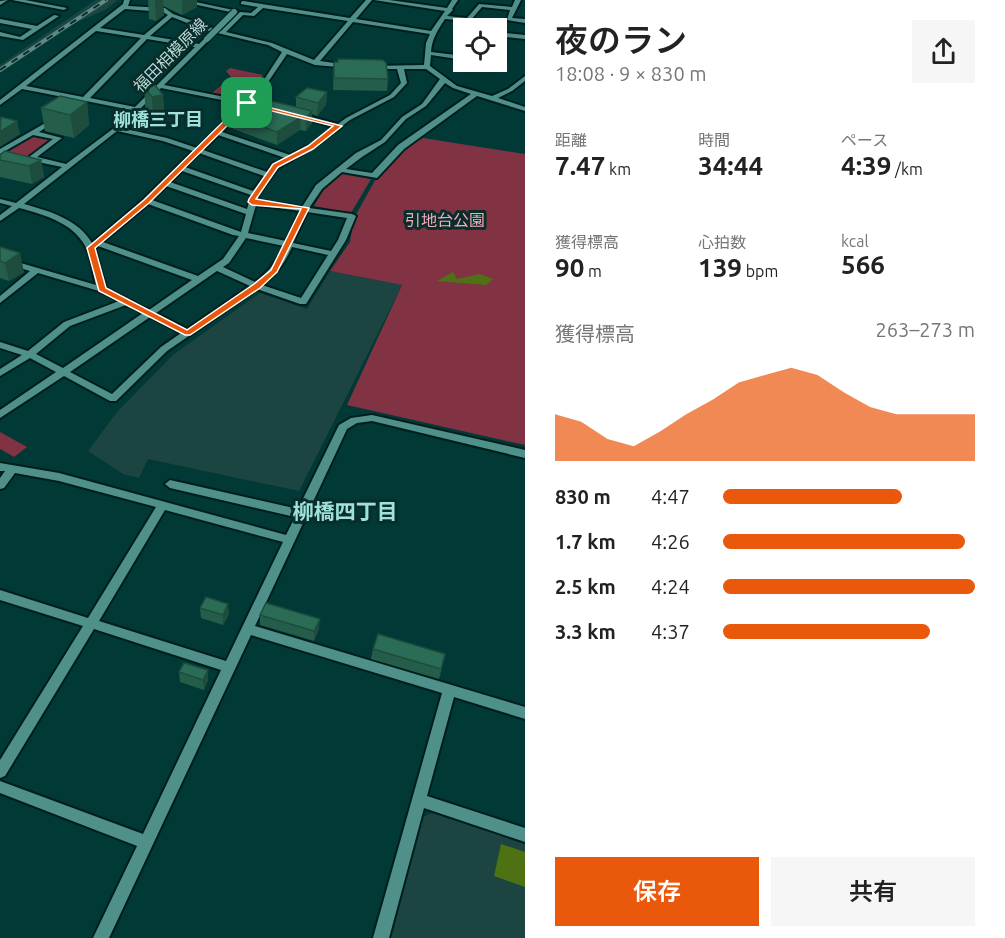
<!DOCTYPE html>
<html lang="ja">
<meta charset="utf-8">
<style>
body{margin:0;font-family:Ubuntu,"Noto Sans JP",sans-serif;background:#f6f6f6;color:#222;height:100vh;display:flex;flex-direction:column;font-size:22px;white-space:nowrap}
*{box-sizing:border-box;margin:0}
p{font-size:20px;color:#767676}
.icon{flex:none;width:33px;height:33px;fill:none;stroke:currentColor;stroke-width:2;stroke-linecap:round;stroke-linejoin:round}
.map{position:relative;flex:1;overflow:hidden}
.drawer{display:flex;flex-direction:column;background:#fff;width:480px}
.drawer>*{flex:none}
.buttons{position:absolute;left:453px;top:18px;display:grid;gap:12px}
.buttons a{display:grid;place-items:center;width:54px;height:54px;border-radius:0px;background:#fff;box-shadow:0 6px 24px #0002;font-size:30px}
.pin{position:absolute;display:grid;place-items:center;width:51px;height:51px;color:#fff;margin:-26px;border-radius:12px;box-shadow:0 3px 9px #0006}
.round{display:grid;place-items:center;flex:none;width:63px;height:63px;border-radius:0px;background:#f6f6f6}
.headline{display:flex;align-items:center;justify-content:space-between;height:102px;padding:0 30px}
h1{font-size:33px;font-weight:600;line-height:45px}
.figures{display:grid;grid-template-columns:repeat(3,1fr);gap:9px;height:102px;padding:6px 30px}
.figures div{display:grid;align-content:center}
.figures b{font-size:26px;font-weight:600}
.figures small{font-size:16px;font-weight:400}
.figures p{font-size:16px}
.chart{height:168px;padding:12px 30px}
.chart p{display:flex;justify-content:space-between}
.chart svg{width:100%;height:108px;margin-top:6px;fill:#ea580c;opacity:.7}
.primary-button{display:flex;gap:12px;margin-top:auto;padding:12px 30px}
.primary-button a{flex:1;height:69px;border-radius:0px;background:#ea580c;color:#fff;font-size:24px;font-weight:600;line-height:69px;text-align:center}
.primary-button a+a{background:#f6f6f6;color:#222}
ul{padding:0 30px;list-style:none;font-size:20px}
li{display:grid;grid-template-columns:96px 72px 1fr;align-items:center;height:45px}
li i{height:15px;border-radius:8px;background:#ea580c}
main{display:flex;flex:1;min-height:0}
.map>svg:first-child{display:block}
</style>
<main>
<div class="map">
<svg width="525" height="938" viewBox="0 0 525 938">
<rect width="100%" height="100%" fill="#003936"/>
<g fill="#1c4542">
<polygon points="96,0 118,0 105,10 71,25 0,73 0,65"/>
<polygon points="330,271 402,285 299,491 148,459 139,478 123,474 88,451 117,412 174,354 260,293 307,309"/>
<polygon points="432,813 525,843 525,938 390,938 423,817"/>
</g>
<g fill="#813344">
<polygon points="230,68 263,75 242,99 212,93 231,77 226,71"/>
<polygon points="34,135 53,139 20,163 0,155"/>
<polygon points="423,138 525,154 525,445 347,405 402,285 330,271 350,242 354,218 377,177 401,150"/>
<polygon points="342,173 371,179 351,213 314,206 325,187"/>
<polygon points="0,432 27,447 14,457 0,449"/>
</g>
<g fill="#4e7213">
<polygon points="453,272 457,279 480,274 493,279 486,285 437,281"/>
<polygon points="501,844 525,852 525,887 494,876"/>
</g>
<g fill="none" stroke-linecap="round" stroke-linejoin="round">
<defs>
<g id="minor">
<polygon points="8,0 0,5 0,1"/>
<polygon points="12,0 25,0 67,8 64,10"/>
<path d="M124,0H130L128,6L165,8L173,14L221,31L240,12L251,13L258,7L241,4V2L243,1L350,18L366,0H372L356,19L431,31L445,11L374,0H389L447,8L452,0H458L452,9L453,10L447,16L467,18L479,4L512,7L515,0H521L512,18L525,19V23L507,20L510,10L482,7L470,21L445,19C438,30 432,38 431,52L464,56V60L431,55L430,66L457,86L492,96L508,89L525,76V81L512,91L498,98L525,107V111L477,96L404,149L377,178L342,172L322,189L309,208L352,214L356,216L346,240L306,304H300L257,289L167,351L116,401H110L64,376L0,418V410L56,372L30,358L0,376V369L22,355L0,348V342L28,351L64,322L119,301L99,291L38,273L0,303V296L30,271L0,262V257L96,285C93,274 92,263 88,252C77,224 46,215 19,208L0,221V215L12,206L0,203V199L16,203L62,167L33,161L22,167L0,163V159L21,163L53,139L33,135L0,154V149L54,118L56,119V121L39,132L62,138L37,157L66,164L114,128L131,110L86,101L72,111L69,109L79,100L22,89L0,105V100L123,4ZM263,8L348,21L314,60L272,43L226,32L243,15L254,16ZM125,9L163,12L168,15L144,35L100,28ZM172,17L205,30L268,45L282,52L258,89L245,101L164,85L210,39L205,38L199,44L150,36ZM353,22L430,34L426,43L424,65L371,66V68L373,69H397L401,83L390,95L346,118L338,124L296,113V115L333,127L312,144L290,155L222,132L248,105H253L254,104L251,102L262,91L287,54L315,65L350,68V66L348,65L320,61ZM96,31L141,38L83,97L26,86ZM147,39L195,47L135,107L90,98ZM404,69H426L440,79L422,104L402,117L381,140L356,153L316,185L302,207L257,200L259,194L278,168L316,146L350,120L394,97L407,83ZM445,83L453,88L471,94L398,145L372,173L346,169L362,157L385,142L406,119L426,106ZM161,88L242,104L197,148L167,138L121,128ZM117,131L163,141L193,151L144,199L92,243C78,219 49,211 24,204ZM218,135L285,158L272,164L267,172L203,150ZM199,153L264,176L253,191L185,167ZM182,171L251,195L247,209L170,182ZM166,186L246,214L241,232L152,200ZM148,204L233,235L239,236L223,259L198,276L103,242ZM256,205L300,211L286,241L248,233ZM307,212L347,218L338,240L331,251L293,243ZM246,238L284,246C277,261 269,272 255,282L223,267L229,263ZM98,246L192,280L149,310L106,288L95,249ZM292,247L328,255L301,298L262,285C276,275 285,263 292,247ZM217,271L250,286L187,329L156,313ZM126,305L143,313L63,368L36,354L70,326ZM150,317L181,333L161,347L112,394L70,372Z"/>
<polygon points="174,0 186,0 238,11 235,13"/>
<polygon points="54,15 59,16 23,40 0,36 0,32 20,37 32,29 0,23 0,19 37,26"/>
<polygon points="496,32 525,35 525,39 496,36"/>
<path d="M372,415L525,450V458L372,421L357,423L347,429L255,626L525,707V719L454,697L427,796L525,828V842L424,808L389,938H373L442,693L251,635L109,938H93L137,846L0,793V781L143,834L221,670L94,629L5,776L0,778V760L83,626L0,600V590L88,618L156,507L59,481L15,473L4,488L0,489V478L5,471H0V463L59,473L286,535L295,517L170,488L165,484L170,480L298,509L339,425L351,418ZM165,510L283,542L226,661L99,621Z"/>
</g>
</defs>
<use href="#minor" stroke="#001e1c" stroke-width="4"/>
<use href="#minor" fill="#4f908b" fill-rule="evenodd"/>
<defs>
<polyline id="rail" points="0,70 106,0"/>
</defs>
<use href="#rail" stroke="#5e8a86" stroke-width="4"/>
<use href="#rail" stroke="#082d2b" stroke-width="2" stroke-dasharray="7" stroke-linecap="butt"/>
<defs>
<polyline id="minor-bridge" points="207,39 234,12"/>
</defs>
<use href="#minor-bridge" stroke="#001e1c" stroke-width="8" stroke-linecap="butt"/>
<use href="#minor-bridge" stroke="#4f908b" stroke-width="6"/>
</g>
<g fill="#255d4b">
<polygon points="148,0 163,0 164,15 156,21 149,19"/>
<polygon points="163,0 197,0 197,7 182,15 163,6"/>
<polygon points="334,62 388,79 387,91 333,90"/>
<polygon points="144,87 163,95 165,125 154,127 146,117"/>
<polygon points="327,92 326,105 317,116 312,114 312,123 306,131 300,130 277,145 233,129 232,116 296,107 296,97"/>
<polygon points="87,102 89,125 74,138 45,131 41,108"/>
<polygon points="0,155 41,160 44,177 32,184 0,177"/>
<polygon points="0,247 24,272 9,281 0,278"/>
<polygon points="200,608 229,614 223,625 201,618"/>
<polygon points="260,615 319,629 314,641 260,625"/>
<polygon points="373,649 443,664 439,679 371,659"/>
<polygon points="208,670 208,680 204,690 180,682 179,672"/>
</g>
<g fill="#1e4c3d">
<polygon points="155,0 163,0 164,15 156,21"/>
<polygon points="184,0 197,0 197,7 182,15 182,1"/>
<polygon points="327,92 326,105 317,116 318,103"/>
<polygon points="163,95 165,125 154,127 152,97"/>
<polygon points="87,102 89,125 74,138 70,115"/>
<polygon points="312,111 312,123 306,131 306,118"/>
<polygon points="301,117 300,130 277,145 277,132"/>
<polygon points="17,121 20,134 0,147 0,132"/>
<polygon points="41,160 44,177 32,184 29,166"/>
<polygon points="20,253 24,272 9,281 5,263"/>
<polygon points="228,604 229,614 223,625 223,615"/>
<polygon points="320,619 319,629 314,641 314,631"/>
<polygon points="208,670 208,680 204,690 203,680"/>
</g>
<g fill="#2b6c57" stroke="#1e4c3d" stroke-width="1.5">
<polygon points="338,59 383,60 386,63 388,79 334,78 334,62 338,62"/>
<polygon points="155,85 163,95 152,97 144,87"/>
<polygon points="307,88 327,92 318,103 296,97"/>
<polygon points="60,96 87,102 70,115 41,108"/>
<polygon points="254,97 312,111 306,118 301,117 277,132 232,116"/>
<polygon points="1,117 17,121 0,132"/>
<polygon points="5,151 41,160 29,166 0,160 0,155"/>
<polygon points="0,247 20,253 5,263 0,261"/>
<polygon points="206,597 228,604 223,615 200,608"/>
<polygon points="266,603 320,619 314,631 260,615"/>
<polygon points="378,634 445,654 441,669 373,649"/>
<polygon points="184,663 208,670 203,680 179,672"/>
</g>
<path fill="#ea580c" stroke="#fff" stroke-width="1.5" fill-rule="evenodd" d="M244,101L342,126L313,149L278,167L256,199L309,208L277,272L260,288L190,335H185L99,291L87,248L144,200ZM248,105L333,126L308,146L273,164L249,199L248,202L252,205L301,209L271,270L254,284L187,330L106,288L95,248L149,203Z"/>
<g text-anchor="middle" stroke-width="6" stroke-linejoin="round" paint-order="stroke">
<g font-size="16" fill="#b9d9d5" stroke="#082d2b">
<text transform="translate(170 55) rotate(-45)" y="6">福田相模原線</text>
</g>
<g font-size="16" fill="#f8aab6" stroke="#082d2b">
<text x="445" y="226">引地台公園</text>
</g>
<g font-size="18" font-weight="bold" fill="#9fe2dc" stroke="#082d2b">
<text x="158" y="126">柳橋三丁目</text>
</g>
<g font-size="21" font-weight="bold" fill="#9fe2dc" stroke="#082d2b">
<text x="345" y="519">柳橋四丁目</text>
</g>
</g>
</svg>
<div class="buttons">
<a><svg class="icon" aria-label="locate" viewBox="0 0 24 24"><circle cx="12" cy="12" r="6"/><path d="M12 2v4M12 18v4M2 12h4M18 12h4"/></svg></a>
</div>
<div class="pin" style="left:247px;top:103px;background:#1e9e55"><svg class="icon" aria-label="arrive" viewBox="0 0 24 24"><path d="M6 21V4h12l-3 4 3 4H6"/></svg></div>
</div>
<section class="drawer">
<div class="headline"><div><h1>夜のラン</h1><p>18:08 · 9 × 830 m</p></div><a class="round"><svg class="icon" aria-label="share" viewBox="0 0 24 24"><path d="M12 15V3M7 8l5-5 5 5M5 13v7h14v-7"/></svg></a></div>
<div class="figures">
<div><p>距離</p><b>7.47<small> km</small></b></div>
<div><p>時間</p><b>34:44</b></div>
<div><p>ペース</p><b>4:39<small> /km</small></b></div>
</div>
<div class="figures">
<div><p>獲得標高</p><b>90<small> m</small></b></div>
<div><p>心拍数</p><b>139<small> bpm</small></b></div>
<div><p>kcal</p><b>566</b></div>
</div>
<div class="chart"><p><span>獲得標高</span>263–273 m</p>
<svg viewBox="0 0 160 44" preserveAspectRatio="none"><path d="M0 44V25L10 28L20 35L30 38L40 32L50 25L60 19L70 12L80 9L90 6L100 9L110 16L120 22L130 25L140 25L150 25L160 25V44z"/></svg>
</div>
<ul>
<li><b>830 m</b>4:47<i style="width:71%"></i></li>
<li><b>1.7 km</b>4:26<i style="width:96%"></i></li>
<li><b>2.5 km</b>4:24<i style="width:100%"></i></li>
<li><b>3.3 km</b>4:37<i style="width:82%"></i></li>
</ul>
<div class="primary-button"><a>保存</a><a>共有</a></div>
</section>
</main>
